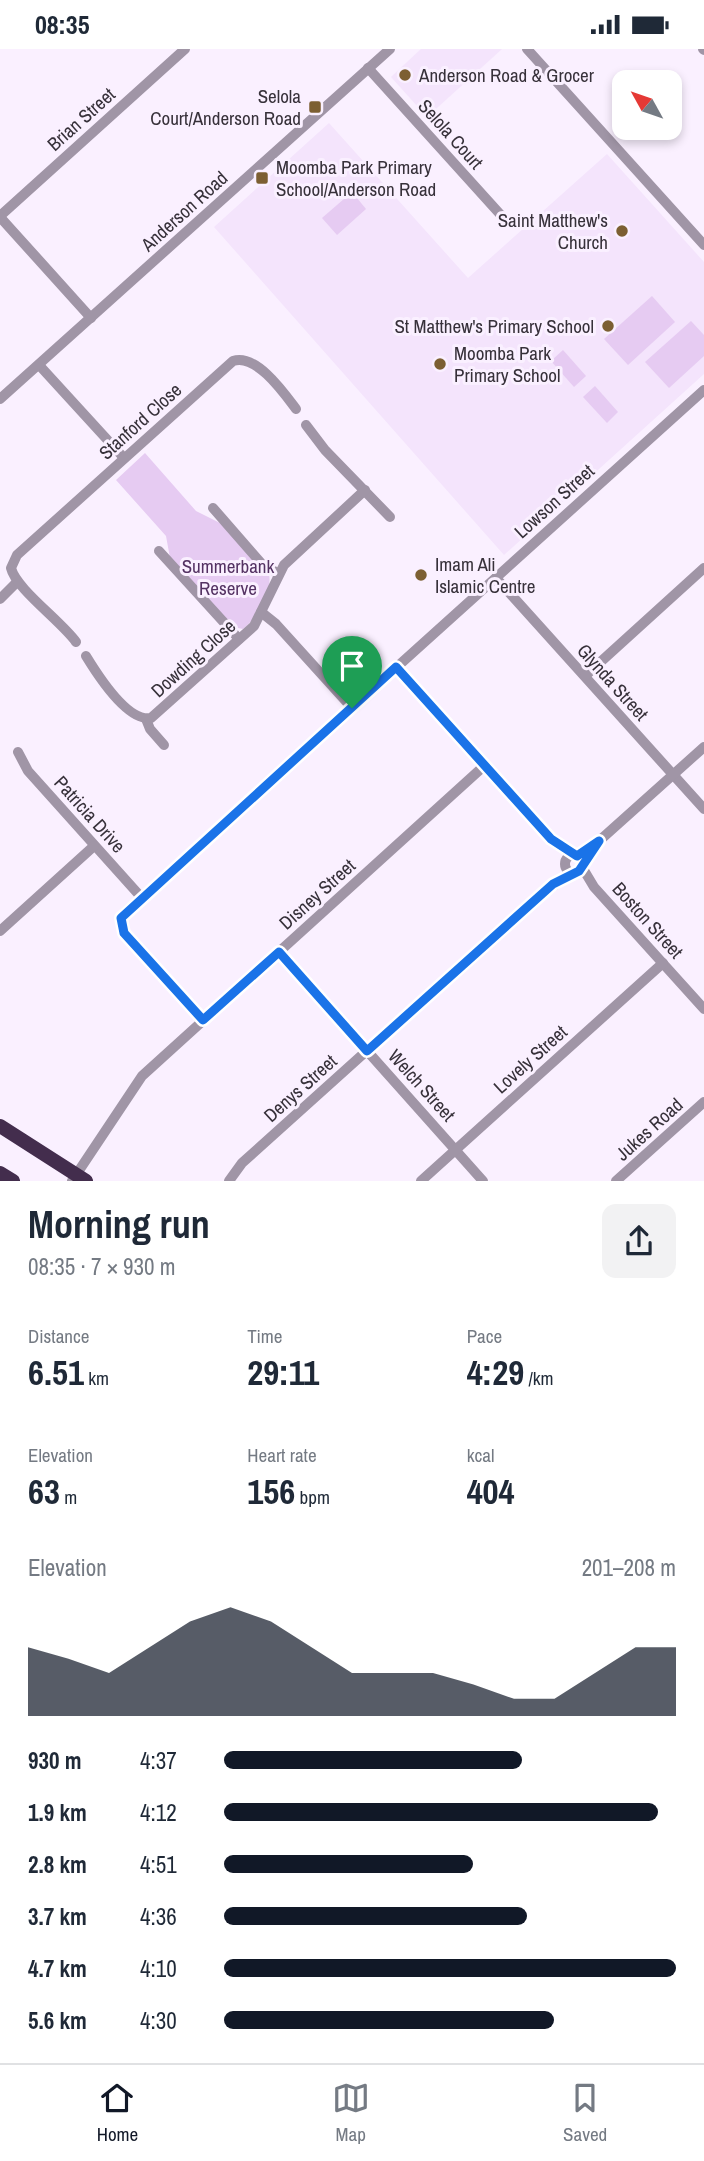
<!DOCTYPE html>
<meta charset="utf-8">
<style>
body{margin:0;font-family:"Archivo Narrow",sans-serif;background:#f2f2f3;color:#1f2937;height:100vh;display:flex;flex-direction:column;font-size:26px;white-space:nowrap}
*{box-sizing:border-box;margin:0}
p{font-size:23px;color:#747a83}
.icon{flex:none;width:38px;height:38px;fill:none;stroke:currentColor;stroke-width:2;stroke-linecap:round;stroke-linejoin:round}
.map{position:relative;height:1132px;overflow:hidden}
.panel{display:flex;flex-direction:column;background:#fff;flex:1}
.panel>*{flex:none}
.needle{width:46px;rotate:310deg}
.buttons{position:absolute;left:612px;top:21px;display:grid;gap:14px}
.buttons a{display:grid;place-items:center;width:70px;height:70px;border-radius:14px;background:#fff;box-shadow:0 4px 10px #0003;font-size:35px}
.pin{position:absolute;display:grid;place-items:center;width:60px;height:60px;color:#fff;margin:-72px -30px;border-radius:50% 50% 50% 0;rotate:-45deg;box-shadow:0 0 7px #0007}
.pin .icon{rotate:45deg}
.round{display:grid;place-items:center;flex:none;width:74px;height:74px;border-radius:14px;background:#f2f2f3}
.headline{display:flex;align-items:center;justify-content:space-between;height:119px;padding:0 28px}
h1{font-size:38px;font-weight:700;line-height:52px}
.stats{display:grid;grid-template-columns:repeat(3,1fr);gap:10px;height:119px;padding:7px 28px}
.stats div{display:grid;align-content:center}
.stats b{font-size:35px;font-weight:700}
.stats small{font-size:19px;font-weight:400}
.stats p{font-size:19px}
.chart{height:196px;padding:14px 28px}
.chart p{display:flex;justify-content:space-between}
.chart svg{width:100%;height:126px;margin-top:7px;fill:#111827;opacity:.7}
ul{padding:0 28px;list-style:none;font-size:23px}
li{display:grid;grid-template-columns:112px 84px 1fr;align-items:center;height:52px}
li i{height:18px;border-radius:9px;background:#111827}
.status{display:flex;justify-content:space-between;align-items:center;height:49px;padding:0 35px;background:#fff;direction:ltr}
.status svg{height:19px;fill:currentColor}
.tabs{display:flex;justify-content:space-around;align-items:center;height:98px;border-top:2px solid #e0e1e3;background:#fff;font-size:19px;color:#747a83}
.tabs a{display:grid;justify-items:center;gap:4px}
.tabs .selected{color:#111827}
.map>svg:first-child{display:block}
</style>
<div class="status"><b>08:35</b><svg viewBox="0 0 49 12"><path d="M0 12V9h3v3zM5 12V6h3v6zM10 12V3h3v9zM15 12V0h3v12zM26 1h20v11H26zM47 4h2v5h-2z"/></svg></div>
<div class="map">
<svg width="704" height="1132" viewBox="0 0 704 1132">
<rect width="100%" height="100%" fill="#faf0ff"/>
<g fill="#f4e4fc">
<polygon points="421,0 502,0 427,68 391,28"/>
<polygon points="329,74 468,229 607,105 704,213 704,325 504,506 214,178"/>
</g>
<g fill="#e6cbf2">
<polygon points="352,143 366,160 337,186 322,169"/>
<polygon points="652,247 675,273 628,316 604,290"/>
<polygon points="691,272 704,286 704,307 669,339 645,313"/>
<polygon points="563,301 586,327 574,338 551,312"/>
<polygon points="595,337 618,363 607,374 583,348"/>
<path d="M145,404L196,462L222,475L268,522C275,539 257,569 243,580L233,578L170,509L166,487L116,431Z"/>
</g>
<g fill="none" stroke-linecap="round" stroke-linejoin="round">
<g stroke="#a095a6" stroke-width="10">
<polyline points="527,0 704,196"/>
<polyline points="703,0 704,1"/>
<polyline points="368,19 508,174"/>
<polyline points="0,167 185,0"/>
<polyline points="0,168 91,269"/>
<polyline points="39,316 124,409"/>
<polyline points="0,350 390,0"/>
<polyline points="306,376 325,401 390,468"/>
<polyline points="213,459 261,514 277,524"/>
<polyline points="159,502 239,590"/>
<polyline points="496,529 704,760"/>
<polyline points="0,550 17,533"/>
<polyline points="261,563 276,575 352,659"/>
<path d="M76,593C61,572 16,540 11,519L17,506L233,312C256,304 284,344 296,360"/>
<path d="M86,607C97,625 127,673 151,669L254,577L284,516L365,441"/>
<polyline points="396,618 551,790 576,807"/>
<polyline points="585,627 704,519"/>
<polyline points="146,670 150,680 164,696"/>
<polyline points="18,703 28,722 141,848"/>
<circle cx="574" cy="815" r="9"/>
<polyline points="577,807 599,792 704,698"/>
<polyline points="582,818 594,838 704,960"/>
<polyline points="0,882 94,797"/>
<polyline points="279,903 483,1132"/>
<polyline points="203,971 124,884 121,873 124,864 704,341"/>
<polyline points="72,1132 142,1027 484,717"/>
<polyline points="229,1132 242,1114 541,845 573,824"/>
<polyline points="421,1132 663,914"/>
<polyline points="616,1132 704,1053"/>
</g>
<g stroke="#432d4d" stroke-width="14">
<polyline points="0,1077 86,1132"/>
<polyline points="0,1124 13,1132"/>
</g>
</g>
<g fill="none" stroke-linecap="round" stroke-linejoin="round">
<defs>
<polygon id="route" points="396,618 551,790 577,807 599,792 579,822 553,835 367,1002 279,903 203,971 124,884 121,869"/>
</defs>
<use href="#route" stroke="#fff" stroke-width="14"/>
<use href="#route" stroke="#1a73e8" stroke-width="9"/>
</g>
<g fill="#7c5f32" stroke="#faf0ff" stroke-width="2.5">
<circle cx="405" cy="26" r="7"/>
<rect x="308" y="51" width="14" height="14" rx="3.5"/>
<rect x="255" y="122" width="14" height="14" rx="3.5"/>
<circle cx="622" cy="182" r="7"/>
<circle cx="608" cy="277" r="7"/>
<circle cx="440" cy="315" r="7"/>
<circle cx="421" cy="526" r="7"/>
</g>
<g text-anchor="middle" stroke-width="6" stroke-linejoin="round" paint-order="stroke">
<g font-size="19" fill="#37313a" stroke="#faf0ff" text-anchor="start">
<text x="419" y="33">Anderson Road &amp; Grocer</text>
<text x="301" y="54" text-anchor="end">Selola<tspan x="301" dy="22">Court/Anderson Road</tspan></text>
<text x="276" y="125">Moomba Park Primary<tspan x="276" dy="22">School/Anderson Road</tspan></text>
<text x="608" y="178" text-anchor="end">Saint Matthew's<tspan x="608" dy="22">Church</tspan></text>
<text x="594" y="284" text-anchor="end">St Matthew's Primary School</text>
<text x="454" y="311">Moomba Park<tspan x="454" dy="22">Primary School</tspan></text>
<text x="435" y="522">Imam Ali<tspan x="435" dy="22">Islamic Centre</tspan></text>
</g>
<g font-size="19" fill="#37313a" stroke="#faf0ff">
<text transform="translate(81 70) rotate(-42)" y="7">Brian Street</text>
<text transform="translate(451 85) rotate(48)" y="7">Selola Court</text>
<text transform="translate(184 162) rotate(-42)" y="7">Anderson Road</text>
<text transform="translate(140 372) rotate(-42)" y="7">Stanford Close</text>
<text transform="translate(554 452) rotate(-42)" y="7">Lowson Street</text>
<text transform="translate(193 609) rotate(-42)" y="7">Dowding Close</text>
<text transform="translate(613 633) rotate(48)" y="7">Glynda Street</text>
<text transform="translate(90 765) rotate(48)" y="7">Patricia Drive</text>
<text transform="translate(317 845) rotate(-42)" y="7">Disney Street</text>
<text transform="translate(648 871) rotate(48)" y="7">Boston Street</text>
<text transform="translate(530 1010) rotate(-42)" y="7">Lovely Street</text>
<text transform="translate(422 1036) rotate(48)" y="7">Welch Street</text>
<text transform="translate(300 1039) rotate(-42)" y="7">Denys Street</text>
<text transform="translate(649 1080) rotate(-42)" y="7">Jukes Road</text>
</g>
<g font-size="19" fill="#543263" stroke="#faf0ff">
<text x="228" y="524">Summerbank<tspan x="228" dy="22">Reserve</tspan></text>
</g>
</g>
</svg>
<div class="buttons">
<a><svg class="needle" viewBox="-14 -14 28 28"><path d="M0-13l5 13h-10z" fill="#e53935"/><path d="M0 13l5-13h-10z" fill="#747a83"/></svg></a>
</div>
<div class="pin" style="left:352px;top:659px;background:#1e9e55"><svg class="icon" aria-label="arrive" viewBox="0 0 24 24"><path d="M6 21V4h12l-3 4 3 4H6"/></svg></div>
</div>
<section class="panel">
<div class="headline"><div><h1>Morning run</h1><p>08:35 · 7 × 930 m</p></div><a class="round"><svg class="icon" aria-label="share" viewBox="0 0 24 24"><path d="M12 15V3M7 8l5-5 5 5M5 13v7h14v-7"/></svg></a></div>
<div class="stats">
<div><p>Distance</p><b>6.51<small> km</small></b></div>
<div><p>Time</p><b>29:11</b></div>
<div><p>Pace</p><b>4:29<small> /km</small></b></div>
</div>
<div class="stats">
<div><p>Elevation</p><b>63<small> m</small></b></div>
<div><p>Heart rate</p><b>156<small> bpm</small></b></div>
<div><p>kcal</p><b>404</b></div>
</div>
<div class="chart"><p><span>Elevation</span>201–208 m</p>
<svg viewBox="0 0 160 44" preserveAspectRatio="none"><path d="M0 44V20L10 24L20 29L30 20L40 11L50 6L60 11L70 20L80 29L90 29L100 29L110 33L120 38L130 38L140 29L150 20L160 20V44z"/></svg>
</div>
<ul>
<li><b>930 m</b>4:37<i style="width:66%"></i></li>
<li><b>1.9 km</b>4:12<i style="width:96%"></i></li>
<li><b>2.8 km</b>4:51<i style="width:55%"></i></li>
<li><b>3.7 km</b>4:36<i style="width:67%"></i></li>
<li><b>4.7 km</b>4:10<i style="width:100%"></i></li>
<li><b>5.6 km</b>4:30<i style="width:73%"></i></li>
</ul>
</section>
<nav class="tabs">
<a class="selected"><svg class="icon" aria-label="home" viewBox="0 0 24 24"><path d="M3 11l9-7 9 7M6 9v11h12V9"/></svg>Home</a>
<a><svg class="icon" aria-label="map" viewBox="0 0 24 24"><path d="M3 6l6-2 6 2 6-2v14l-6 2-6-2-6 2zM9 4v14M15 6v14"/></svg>Map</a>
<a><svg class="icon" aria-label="saved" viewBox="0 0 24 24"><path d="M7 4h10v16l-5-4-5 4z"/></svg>Saved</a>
</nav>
